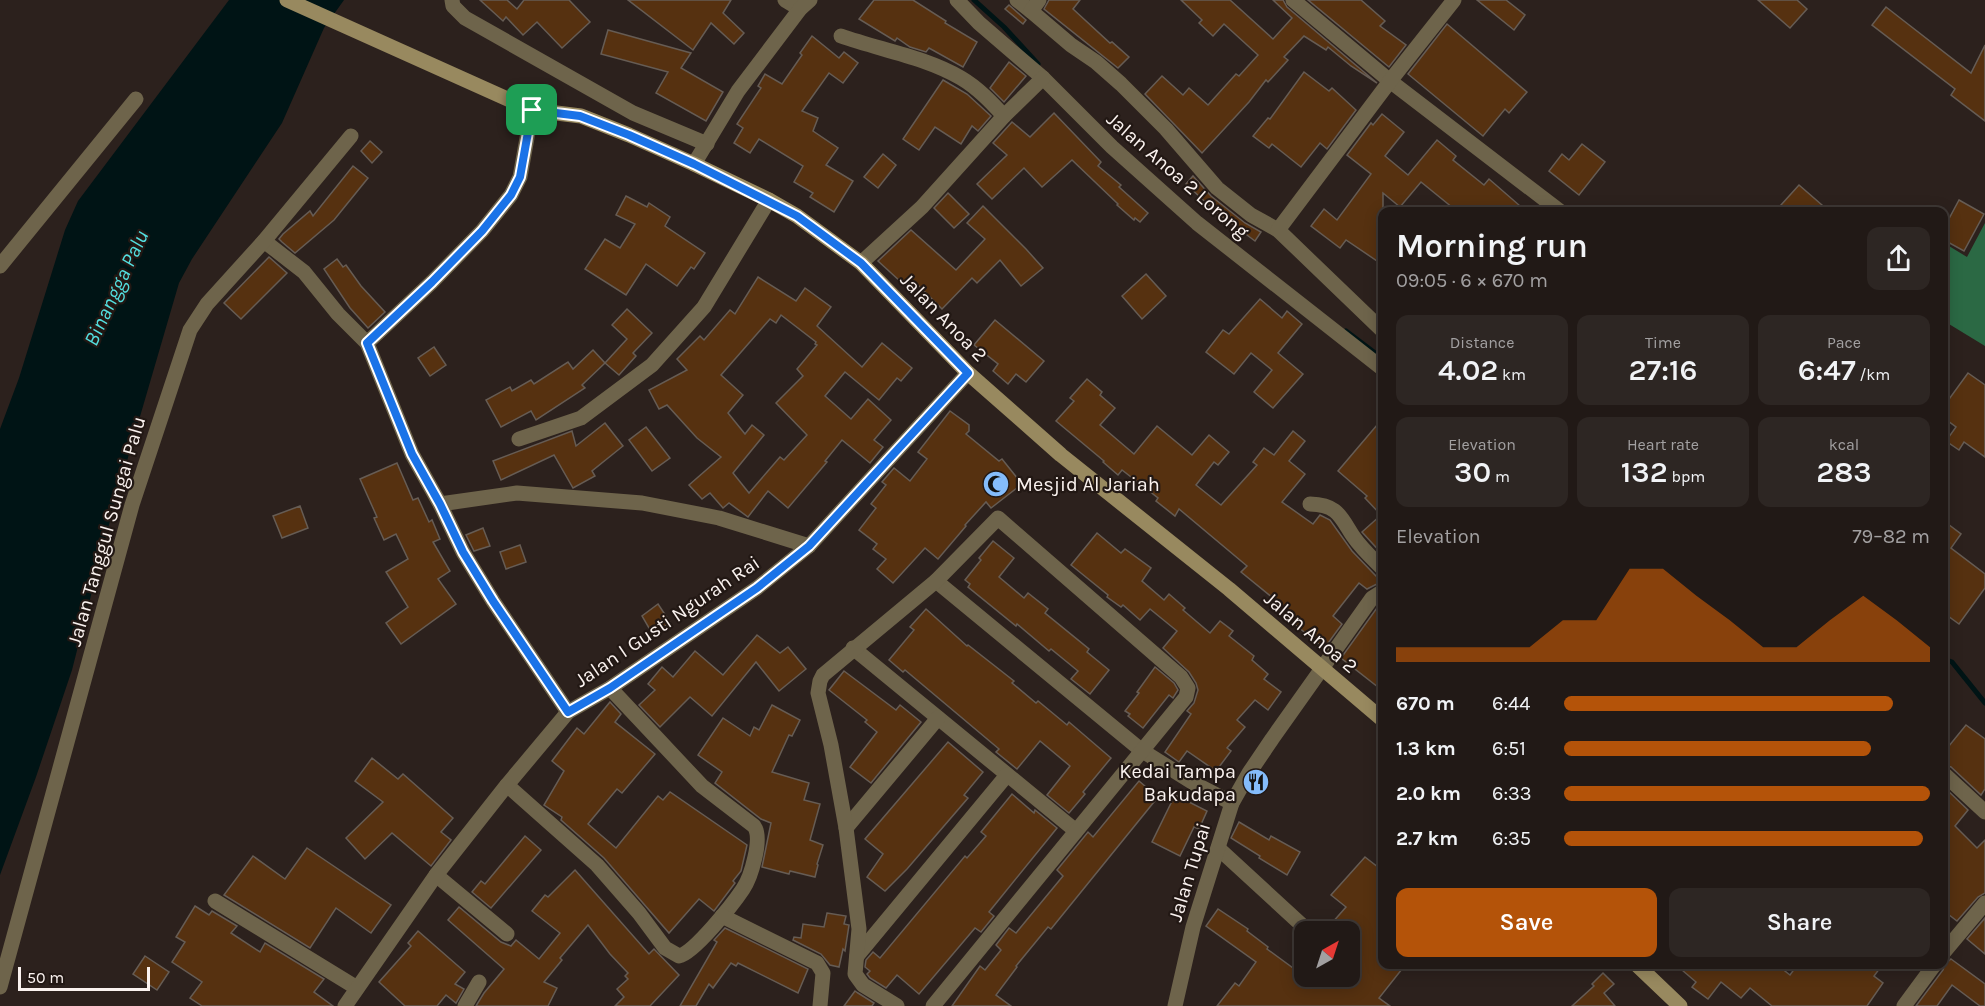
<!DOCTYPE html>
<meta charset="utf-8">
<style>
body{margin:0;font-family:Karla,sans-serif;background:#2d2623;color:#f1f3f6;height:100vh;display:flex;flex-direction:column;font-size:22px;white-space:nowrap}
*{box-sizing:border-box;margin:0}
p{font-size:20px;color:#a2a0a1}
.icon{flex:none;width:33px;height:33px;fill:none;stroke:currentColor;stroke-width:2;stroke-linecap:round;stroke-linejoin:round}
.map{position:relative;flex:1;overflow:hidden}
.drawer{position:absolute;left:1378px;top:207px;width:570px;height:762px;display:flex;flex-direction:column;background:#211916;border-radius:12px;box-shadow:0 3px 15px #0003,0 0 0 2px #3e3835}
.drawer>*{flex:none}
.needle{width:39px;rotate:39deg}
.controls{position:absolute;left:1294px;top:921px;display:grid;gap:12px}
.controls a{display:grid;place-items:center;width:66px;height:66px;border-radius:12px;background:#211916;box-shadow:0 3px 15px #0003,0 0 0 2px #3e3835;font-size:30px}
.scale{position:absolute;left:18px;bottom:15px;width:132px;box-sizing:border-box;padding-left:6px;border:3px solid #faf2ef;border-top:0;font-size:16px;line-height:21px;white-space:nowrap;color:#faf2ef;-webkit-text-stroke:4px #221814;paint-order:stroke}
.pin{position:absolute;display:grid;place-items:center;width:51px;height:51px;color:#fff;margin:-26px;border-radius:12px;box-shadow:0 3px 9px #0006}
.round{display:grid;place-items:center;flex:none;width:63px;height:63px;border-radius:12px;background:#2d2623}
.overview{display:flex;align-items:center;justify-content:space-between;height:102px;padding:0 18px}
h1{font-size:33px;font-weight:600;line-height:45px}
.figures{display:grid;grid-template-columns:repeat(3,1fr);gap:9px;height:102px;padding:6px 18px}
.figures div{display:grid;align-content:center;border-radius:12px;background:#2d2623;text-align:center}
.figures b{font-size:30px;font-weight:600}
.figures small{font-size:16px;font-weight:400}
.figures p{font-size:16px}
.chart{height:168px;padding:12px 18px}
.chart p{display:flex;justify-content:space-between}
.chart svg{width:100%;height:108px;margin-top:6px;fill:#b45309;opacity:.7}
.button{display:flex;gap:12px;margin-top:auto;padding:12px 18px}
.button a{flex:1;height:69px;border-radius:12px;background:#b45309;color:#fff;font-size:24px;font-weight:600;line-height:69px;text-align:center}
.button a+a{background:#2d2623;color:#f1f3f6}
ul{padding:0 18px;list-style:none;font-size:20px}
li{display:grid;grid-template-columns:96px 72px 1fr;align-items:center;height:45px}
li i{height:15px;border-radius:8px;background:#b45309}
.map>svg:first-child{display:block}
</style>
<div class="map">
<svg width="1985" height="1006" viewBox="0 0 1985 1006">
<rect width="100%" height="100%" fill="#2c211d"/>
<polygon fill="#2b6944" points="1985,223 1985,346 1944,321 1944,243 1967,257"/>
<polygon fill="#001415" points="229,0 344,0 324,28 282,123 192,259 179,283 113,509 72,670 36,777 0,875 0,429 19,378 65,230 78,201"/>
<g fill="none" stroke-linecap="round" stroke-linejoin="round">
<g stroke="#001415" stroke-width="5">
<polyline points="974,0 1004,27 1038,64"/>
<polyline points="1346,331 1383,359"/>
<polyline points="1944,659 1952,662 1985,703"/>
</g>
</g>
<g fill="#563110" stroke="#665c54" stroke-width="1.5" fill-rule="evenodd">
<polygon points="480,0 507,0 517,9 524,0 569,0 590,22 562,48 537,22 523,35 506,17 503,21"/>
<polygon points="628,0 731,0 723,13 744,33 734,44 711,23 693,50"/>
<polygon points="874,0 913,0 946,21 945,23 977,42 963,67 929,48 926,52 910,47 897,38 895,41 859,19"/>
<polygon points="1049,0 1080,0 1073,9 1110,43 1112,42 1129,57 1118,68 1044,9"/>
<polygon points="1181,0 1230,0 1273,39 1292,18 1273,0 1283,0 1287,7 1377,83 1351,66 1328,47 1326,50 1304,36 1284,57 1288,60 1268,82 1266,80 1249,102 1202,153 1145,94 1162,76 1183,95 1189,88 1208,105 1236,74 1239,76 1258,55 1224,24 1213,36 1199,23 1202,20"/>
<polygon points="1308,0 1361,0 1385,21 1380,26 1406,45 1389,67"/>
<polygon points="1477,0 1506,0 1525,15 1514,30"/>
<polygon points="1758,0 1797,0 1807,9 1790,28"/>
<polygon points="1009,5 1026,20 1023,24 1005,9"/>
<polygon points="1886,7 1971,73 1985,45 1985,121 1951,95 1955,89 1872,25"/>
<polygon points="1447,24 1527,92 1509,113 1505,109 1483,136 1408,74"/>
<polygon points="608,30 691,53 681,68 723,92 706,121 656,93 668,72 601,54"/>
<polygon points="812,36 839,58 844,52 858,63 843,83 829,73 802,111 818,118 813,131 838,148 826,165 853,181 834,212 810,197 813,193 794,182 803,166 759,139 750,153 734,143 743,128 737,124 761,88 758,86 765,74 782,84 802,55 800,53"/>
<polygon points="1009,62 1026,76 1004,102 990,88"/>
<polygon points="1304,72 1329,91 1332,88 1356,110 1327,149 1320,143 1301,167 1272,144 1269,148 1253,136 1268,118 1270,119"/>
<polygon points="943,80 967,94 991,116 978,131 972,126 961,144 935,127 919,150 903,139"/>
<polygon points="1054,113 1101,162 1098,166 1121,185 1119,187 1148,213 1140,222 1135,218 1134,220 1117,205 1118,204 1072,160 1042,187 1024,168 992,199 977,184 1007,155 993,143 1012,122 1030,137"/>
<polygon points="1382,114 1404,132 1385,156 1408,175 1437,140 1456,156 1453,160 1484,185 1489,179 1527,212 1458,212 1421,182 1400,207 1383,193 1383,265 1346,240 1340,248 1311,226 1324,209 1337,220 1371,174 1347,155 1371,123 1373,125"/>
<polygon points="370,141 382,152 372,163 361,151"/>
<polygon points="1582,144 1605,162 1579,195 1549,171 1562,154 1569,160"/>
<polygon points="883,154 896,165 878,188 864,177"/>
<polygon points="353,166 368,178 334,220 295,253 282,242 279,239 283,234 310,211 313,216"/>
<polygon points="1193,176 1211,196 1245,223 1261,232 1255,241 1216,212 1186,184"/>
<polygon points="1799,185 1830,212 1789,212 1781,205"/>
<polygon points="948,193 969,214 954,228 934,208"/>
<polygon points="626,196 647,207 649,203 670,217 665,226 705,253 694,269 691,267 677,286 646,264 626,295 585,269 605,239 620,248 635,224 616,215"/>
<polygon points="1959,200 1984,214 1964,251 1944,240 1944,228"/>
<polygon points="983,206 1026,249 1043,268 1021,286 1000,260 977,283 972,278 942,309 919,286 913,293 878,261 911,230 956,270 985,239 967,223"/>
<polygon points="269,257 287,273 241,319 224,303"/>
<polygon points="337,259 343,267 346,265 361,286 385,312 368,328 350,308 324,269"/>
<polygon points="1146,274 1166,296 1142,319 1122,296"/>
<path d="M758,277L796,301L805,288L831,307L817,326L862,367L882,343L912,368L901,381L897,378L879,400L845,372L825,396L851,419L868,399L891,420L874,440L883,447L870,463L842,440L825,461L827,462L788,508L768,491L748,517L729,503L723,508L710,493L702,499L689,485L721,457L697,438L667,405L659,409L649,390L687,370L677,359L700,336L704,340L730,310L735,314ZM781,315L816,342L815,344L817,345L797,369L803,376L776,403L807,435L784,460L780,457L749,493L733,473L764,435L752,425L745,434L728,413L743,395L721,375L770,319L776,323Z"/>
<polygon points="1260,299 1282,318 1287,311 1302,324 1278,353 1303,374 1273,408 1254,392 1272,370 1251,353 1234,374 1206,352 1223,330 1229,334"/>
<polygon points="627,309 652,333 633,353 636,356 619,375 605,363 627,339 612,325"/>
<polygon points="995,320 1044,361 1026,382 1016,374 1008,384 993,371 998,364 974,345"/>
<polygon points="434,347 446,365 430,376 418,358"/>
<polygon points="593,350 605,363 582,385 585,388 536,420 531,411 501,427 486,400 510,387 512,391 531,380 534,384 568,362 573,369"/>
<polygon points="1968,373 1985,385 1985,457 1964,442 1959,450 1946,441 1956,427 1944,418 1944,406"/>
<polygon points="1087,379 1102,392 1100,395 1115,408 1100,425 1134,454 1157,426 1192,455 1209,435 1229,452 1218,465 1214,462 1196,485 1221,505 1257,465 1253,462 1264,448 1274,455 1293,431 1305,441 1289,461 1305,474 1282,502 1313,524 1320,515 1330,520 1352,551 1376,576 1383,578 1383,581 1367,589 1359,583 1333,616 1342,624 1326,646 1322,643 1320,645 1269,603 1273,598 1241,572 1247,566 1179,509 1175,516 1156,501 1158,498 1122,470 1118,475 1103,462 1104,461 1056,421 1074,401 1070,398"/>
<polygon points="950,411 969,425 969,431 966,434 999,461 1002,459 1022,484 991,508 986,502 965,525 966,526 938,559 925,548 893,583 877,569 886,559 873,549 877,544 859,530 876,508 871,504 886,485 882,482 894,468 910,481 927,459 918,452"/>
<polygon points="1383,418 1383,555 1362,532 1381,515 1365,498 1367,496 1338,471"/>
<polygon points="605,423 623,446 592,471 595,476 573,488 554,455 501,480 493,461 572,431 576,446"/>
<polygon points="646,427 670,458 652,471 629,440"/>
<polygon points="397,463 413,500 418,498 429,522 432,520 440,539 433,542 450,571 438,579 456,604 401,644 386,623 408,607 386,572 408,559 396,534 384,540 374,518 377,517 360,479"/>
<polygon points="300,506 308,528 282,538 273,516"/>
<polygon points="1944,521 1961,534 1951,548 1985,574 1985,588 1959,624 1944,613"/>
<polygon points="483,528 490,546 474,551 466,535"/>
<polygon points="1097,533 1121,553 1125,549 1151,568 1142,581 1164,600 1169,594 1185,608 1183,610 1210,633 1220,621 1233,631 1229,636 1254,656 1252,660 1268,674 1264,679 1281,692 1268,710 1255,700 1237,720 1245,727 1227,748 1231,751 1216,771 1187,751 1179,762 1165,752 1191,714 1187,711 1194,703 1198,690 1196,683 1189,672 1163,648 1177,631 1150,609 1140,620 1123,605 1121,607 1107,597 1108,595 1071,565"/>
<polygon points="993,541 1014,558 999,577 1024,598 1028,593 1048,609 1045,613 1089,649 1087,652 1109,670 1090,694 1071,679 1078,671 1051,649 1049,651 1017,624 1016,626 968,587 970,584 965,580 981,560 979,558"/>
<polygon points="520,545 526,562 506,569 500,552"/>
<polygon points="1383,603 1383,691 1341,658 1379,605"/>
<polygon points="658,604 670,622 653,635 642,616"/>
<polygon points="926,609 967,646 968,645 1014,681 1012,683 1036,703 1038,701 1067,725 1069,722 1111,758 1083,792 1085,794 1069,813 1047,795 1070,766 1040,741 1017,769 996,752 999,749 905,670 903,672 889,660 914,630 910,627"/>
<polygon points="757,635 780,653 788,647 806,669 779,691 756,662 712,716 690,697 660,727 639,705 655,690 648,684 662,667 673,677 695,651 723,675"/>
<polygon points="1155,667 1174,683 1178,690 1173,698 1169,695 1143,728 1128,716 1130,714 1125,711 1139,693 1137,692"/>
<polygon points="844,671 896,710 900,705 921,722 871,783 850,767 877,732 865,722 867,720 829,690"/>
<polygon points="610,702 621,714 615,722 655,754 622,793 617,789 588,824 616,848 658,796 663,800 670,792 747,845 741,871 733,881 735,883 714,911 699,899 669,933 604,858 561,820 562,817 544,805 564,771 552,761 577,728 584,734"/>
<polygon points="772,705 800,720 792,736 789,735 772,772 809,783 804,800 820,804 810,840 823,845 817,864 818,865 815,877 790,871 789,874 762,867 771,823 761,819 715,783 722,772 698,755 723,718 750,736 754,727 759,730"/>
<polygon points="1966,725 1985,739 1985,789 1981,795 1951,767 1944,765 1944,752"/>
<polygon points="948,742 983,772 964,795 968,798 907,869 885,891 867,877 883,854 865,839"/>
<polygon points="372,758 398,779 403,774 453,818 441,832 451,840 431,866 392,833 365,859 346,838 383,802 355,781"/>
<polygon points="1139,781 1158,797 1051,929 1048,927 1016,966 1017,967 996,995 1011,1006 952,1006 980,966 985,970 1001,950 996,945 1009,928 1016,933 1063,876 1057,870 1088,832 1093,837"/>
<polygon points="1944,787 1968,810 1955,826 1977,848 1985,840 1985,893 1978,897 1957,921 1944,911"/>
<polygon points="1012,794 1034,813 1035,810 1057,828 989,912 994,916 981,932 975,928 919,994 897,975 886,988 870,978 867,974 870,971 865,967 866,960 873,952 880,958 965,856 967,858 986,836 981,832"/>
<polygon points="1175,795 1207,811 1199,829 1194,827 1180,856 1152,842"/>
<polygon points="1239,822 1269,840 1271,836 1300,852 1287,875 1259,858 1260,856 1231,838"/>
<polygon points="525,836 541,850 491,908 472,892 481,881 485,884"/>
<polygon points="307,848 391,905 371,933 336,908 310,948 224,895 253,856 285,879"/>
<polygon points="1365,857 1379,868 1377,871 1383,876 1383,964 1406,964 1379,998 1390,1006 1217,1006 1235,983 1239,986 1256,962 1206,926 1218,909 1248,929 1247,931 1268,947 1267,949 1304,976 1350,976 1350,932 1324,932 1346,907 1331,895"/>
<polygon points="575,870 649,954 654,949 679,975 650,1006 615,1006 624,997 617,989 628,979 625,976 628,973 610,954 588,925 560,958 562,960 544,982 557,988 548,1006 476,1006 484,993 504,969 448,920 459,907 501,942 511,946 516,940 539,959 560,933 532,911 545,895 548,897"/>
<polygon points="195,906 209,915 212,911 237,926 231,933 260,952 265,943 324,979 314,992 333,1006 202,1006 190,998 202,982 172,962 185,942 176,937"/>
<polygon points="827,913 846,916 844,924 849,925 845,951 843,949 839,967 830,965 821,954 793,940 794,937 801,938 803,924 824,927"/>
<polygon points="1985,918 1985,954 1967,939"/>
<polygon points="725,928 808,969 798,993 738,963 736,966 731,963 713,988 709,984 696,1006 680,1006 717,942 714,940"/>
<polygon points="418,931 465,972 455,984 464,989 456,1003 446,995 437,1006 405,1006 379,982 411,946 408,943"/>
<polygon points="145,956 169,972 157,990 133,974"/>
<polygon points="1951,959 1985,984 1985,1006 1980,1006 1952,985 1937,1006 1916,1006 1943,970 1945,964"/>
<polygon points="1675,964 1776,964 1790,975 1798,964 1883,964 1874,976 1883,983 1867,1006 1772,1006 1750,988 1741,998 1721,982 1708,999 1692,987 1696,982"/>
<polygon points="1603,973 1614,984 1604,993 1615,1006 1572,1006 1594,986 1592,984"/>
<polygon points="855,991 858,993 874,1003 872,1006 844,1006"/>
</g>
<g fill="none" stroke-linecap="round" stroke-linejoin="round">
<g stroke="#6e644b" stroke-width="15">
<polyline points="452,0 453,6 465,18 633,113 707,144"/>
<polyline points="785,0 800,9"/>
<polyline points="957,0 979,23 1043,78 1112,147 1197,223 1383,369"/>
<polyline points="1017,0 1031,11"/>
<polyline points="1039,0 1031,11 1071,45 1096,62 1121,84 1166,129 1217,188 1251,215 1278,230"/>
<polyline points="1293,0 1390,81 1561,212"/>
<path d="M841,36C881,50 925,57 961,78C978,88 991,102 1004,116"/>
<polyline points="694,164 738,91 800,9 810,0"/>
<polyline points="264,241 304,272 338,314 367,343 412,454 440,504 463,552 493,601 568,712"/>
<polyline points="861,263 922,207 1004,116 1043,78"/>
<polyline points="0,266 136,99"/>
<polyline points="1383,331 1278,230 1390,81 1454,0"/>
<polyline points="367,343 432,282 482,231 511,195 520,177 532,110"/>
<polyline points="519,439 581,418 652,365 704,307 769,200"/>
<polyline points="440,504 517,493 642,503 719,518 809,546"/>
<path d="M1310,504C1338,505 1340,516 1353,536C1361,548 1373,559 1383,569"/>
<polyline points="936,581 1141,750 1195,784 1232,803"/>
<polyline points="853,648 1076,831"/>
<polyline points="1944,774 1985,812"/>
<path d="M507,785L597,865L639,913L665,948L679,956C694,953 733,904 743,889C751,877 763,838 754,826L702,786L610,688"/>
<polyline points="846,828 938,718"/>
<polyline points="1218,848 1305,928"/>
<polyline points="436,875 507,934"/>
<polyline points="215,901 357,988"/>
<polyline points="722,916 817,963 823,973 820,1006"/>
<polyline points="1944,952 1985,903"/>
<polyline points="857,956 1007,775"/>
<polyline points="0,987 132,505 190,330 207,304 264,241 351,136"/>
<polyline points="345,1006 436,875 507,785 568,712 610,688 757,588 809,546 968,373"/>
<polyline points="465,1006 479,982"/>
<polyline points="897,1006 863,985 855,974 859,929 846,828 831,745 818,693 820,681 823,675 936,581 998,518 1181,677 1188,688 1186,697 933,1006"/>
<polyline points="1175,1006 1193,927 1232,803 1249,773 1272,739 1372,598 1383,591"/>
<polyline points="1904,1006 1935,964"/>
</g>
<g stroke="#98895f" stroke-width="15">
<polyline points="287,0 532,110 581,116 629,135 694,164 769,200 797,216 861,263 968,373 1061,455 1229,589 1383,720"/>
<polyline points="1636,964 1680,1006"/>
</g>
</g>
<g fill="none" stroke-linecap="round" stroke-linejoin="round">
<defs>
<polygon id="route" points="532,110 580,116 629,135 694,164 797,216 861,263 968,373 809,546 757,588 610,688 568,712 493,601 463,552 440,504 412,454 367,343 432,282 482,231 511,195 520,177"/>
</defs>
<use href="#route" stroke="#fff" stroke-width="12"/>
<use href="#route" stroke="#1a73e8" stroke-width="8"/>
</g>
<defs>
<symbol id="mosque-disc" viewBox="-11 -11 22 22"><circle r="9.5" fill="#84bcfb" stroke="#221814"/><path d="M3.5-4.9A6 6 0 1 0 3.5 4.9A5 5 0 1 1 3.5-4.9Z" fill="#111"/></symbol>
<symbol id="restaurant-disc" viewBox="-11 -11 22 22"><circle r="9.5" fill="#84bcfb" stroke="#221814"/><path d="M-5-6h1v4h1v-4h1v4h1v-4h1v5L-1.5 .5V6h-2V.5L-5-1ZM5-6V6H3V1.5H1.5Q1.5-4 5-6Z" fill="#111"/></symbol>
</defs>
<g fill-rule="evenodd">
<use href="#mosque-disc" x="981" y="469" width="30" height="30"/>
<use href="#restaurant-disc" x="1241" y="767" width="30" height="30"/>
</g>
<g text-anchor="middle" stroke-width="4.5" stroke-linejoin="round" paint-order="stroke">
<g font-size="20" fill="#faf2ef" stroke="#221814">
<text transform="translate(1178 175) rotate(41)" y="7">Jalan Anoa 2 Lorong</text>
<text transform="translate(944 317) rotate(46)" y="7">Jalan Anoa 2</text>
<text transform="translate(106 531) rotate(-74)" y="7">Jalan Tanggul Sungai Palu</text>
<text transform="translate(667 621) rotate(-34)" y="7">Jalan I Gusti Ngurah Rai</text>
<text transform="translate(1311 632) rotate(40)" y="7">Jalan Anoa 2</text>
<text transform="translate(1189 872) rotate(-73)" y="7">Jalan Tupai</text>
</g>
<g font-size="20" fill="#faf2ef" stroke="#221814" text-anchor="start">
<text x="1016" y="491">Mesjid Al Jariah</text>
<text x="1236" y="778" text-anchor="end">Kedai Tampa<tspan x="1236" dy="23">Bakudapa</tspan></text>
</g>
<g font-size="21" font-style="italic" fill="#53dfe0" stroke="#221814">
<text transform="translate(116 288) rotate(-65)" y="7">Binangga Palu</text>
</g>
</g>
</svg>
<div class="controls">
<a><svg class="needle" viewBox="-14 -14 28 28"><path d="M0-13l5 13h-10z" fill="#e53935"/><path d="M0 13l5-13h-10z" fill="#a2a0a1"/></svg></a>
</div>
<div class="scale">50 m</div>
<div class="pin" style="left:532px;top:110px;background:#1e9e55"><svg class="icon" aria-label="arrive" viewBox="0 0 24 24"><path d="M6 21V4h12l-3 4 3 4H6"/></svg></div>
<section class="drawer">
<div class="overview"><div><h1>Morning run</h1><p>09:05 · 6 × 670 m</p></div><a class="round"><svg class="icon" aria-label="share" viewBox="0 0 24 24"><path d="M12 15V3M7 8l5-5 5 5M5 13v7h14v-7"/></svg></a></div>
<div class="figures">
<div><p>Distance</p><b>4.02<small> km</small></b></div>
<div><p>Time</p><b>27:16</b></div>
<div><p>Pace</p><b>6:47<small> /km</small></b></div>
</div>
<div class="figures">
<div><p>Elevation</p><b>30<small> m</small></b></div>
<div><p>Heart rate</p><b>132<small> bpm</small></b></div>
<div><p>kcal</p><b>283</b></div>
</div>
<div class="chart"><p><span>Elevation</span>79–82 m</p>
<svg viewBox="0 0 160 44" preserveAspectRatio="none"><path d="M0 44V38L10 38L20 38L30 38L40 38L50 27L60 27L70 6L80 6L90 17L100 27L110 38L120 38L130 27L140 17L150 27L160 38V44z"/></svg>
</div>
<ul>
<li><b>670 m</b>6:44<i style="width:90%"></i></li>
<li><b>1.3 km</b>6:51<i style="width:84%"></i></li>
<li><b>2.0 km</b>6:33<i style="width:100%"></i></li>
<li><b>2.7 km</b>6:35<i style="width:98%"></i></li>
</ul>
<div class="button"><a>Save</a><a>Share</a></div>
</section>
</div>
